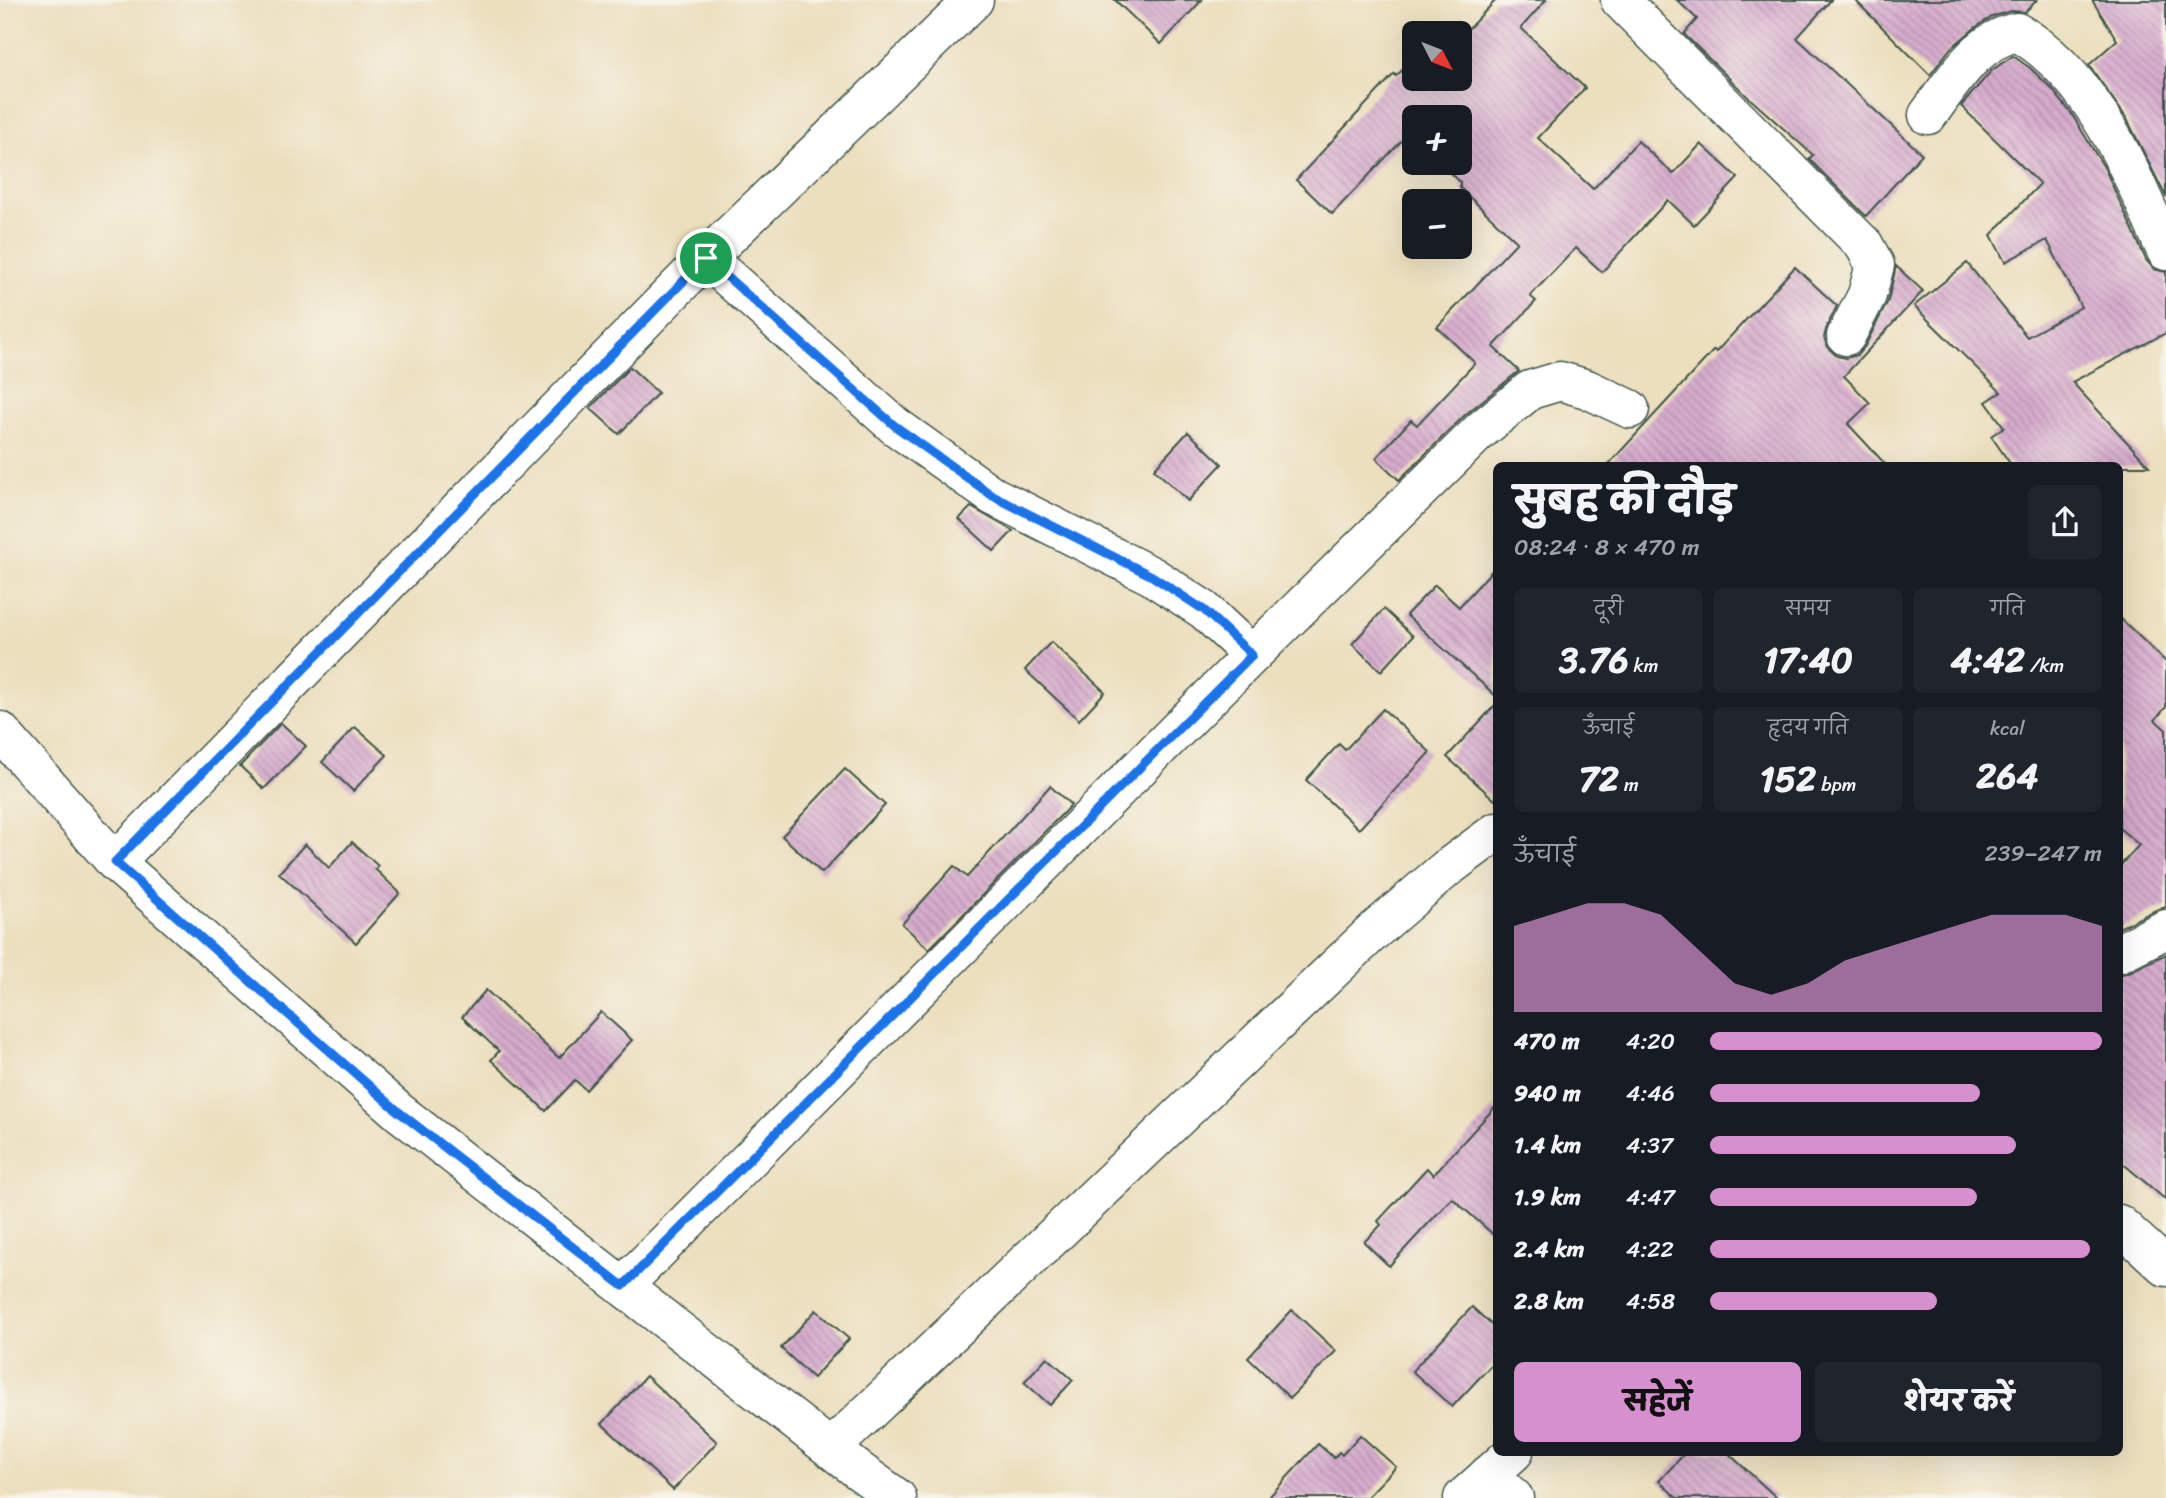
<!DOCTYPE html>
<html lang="hi">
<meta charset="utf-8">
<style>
body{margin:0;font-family:Sriracha,"Playpen Sans Deva",sans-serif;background:#20242c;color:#f1f3f6;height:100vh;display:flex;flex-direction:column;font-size:26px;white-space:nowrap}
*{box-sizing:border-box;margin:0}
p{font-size:23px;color:#9ea1a6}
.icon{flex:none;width:38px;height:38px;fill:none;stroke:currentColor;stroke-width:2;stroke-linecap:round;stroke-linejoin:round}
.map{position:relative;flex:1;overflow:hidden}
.panel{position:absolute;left:1493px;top:462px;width:630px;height:994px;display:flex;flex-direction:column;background:#171b24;border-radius:10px;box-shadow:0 7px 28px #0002}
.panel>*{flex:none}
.needle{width:46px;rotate:132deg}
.fabs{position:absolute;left:1402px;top:21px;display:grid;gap:14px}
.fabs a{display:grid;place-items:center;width:70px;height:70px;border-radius:10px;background:#171b24;box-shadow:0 7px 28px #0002;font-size:35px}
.pin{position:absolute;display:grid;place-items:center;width:60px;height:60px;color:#fff;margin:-30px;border:4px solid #fff;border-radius:50%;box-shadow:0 2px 7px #0007}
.round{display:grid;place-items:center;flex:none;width:74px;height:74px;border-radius:10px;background:#20242c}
.overview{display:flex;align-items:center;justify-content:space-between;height:119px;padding:0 21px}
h1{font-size:38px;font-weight:800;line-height:52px}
.stats{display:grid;grid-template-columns:repeat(3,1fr);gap:10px;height:119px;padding:7px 21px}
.stats div{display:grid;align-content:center;border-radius:10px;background:#20242c;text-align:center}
.stats b{font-size:35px;font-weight:800}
.stats small{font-size:19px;font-weight:400}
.stats p{font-size:19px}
.chart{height:196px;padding:14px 21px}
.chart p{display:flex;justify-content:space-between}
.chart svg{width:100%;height:126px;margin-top:7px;fill:#d690ce;opacity:.7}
.primary-button{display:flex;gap:14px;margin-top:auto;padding:14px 21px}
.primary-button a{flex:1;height:80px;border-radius:10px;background:#d690ce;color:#111;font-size:28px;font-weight:800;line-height:80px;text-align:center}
.primary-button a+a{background:#20242c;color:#f1f3f6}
ul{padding:0 21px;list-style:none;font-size:23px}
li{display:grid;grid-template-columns:112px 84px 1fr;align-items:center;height:52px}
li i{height:18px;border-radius:9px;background:#d690ce}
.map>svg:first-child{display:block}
</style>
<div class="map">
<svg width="2166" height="1498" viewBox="0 0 2166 1498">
<defs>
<pattern id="building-back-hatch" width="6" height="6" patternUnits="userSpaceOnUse" patternTransform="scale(1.75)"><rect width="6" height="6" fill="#d7abcd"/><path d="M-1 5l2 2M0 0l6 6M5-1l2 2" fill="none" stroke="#ae8ca7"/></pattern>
</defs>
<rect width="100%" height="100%" fill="#f7f3e8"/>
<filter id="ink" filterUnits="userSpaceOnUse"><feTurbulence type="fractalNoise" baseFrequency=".0143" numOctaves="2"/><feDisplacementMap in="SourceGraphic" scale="14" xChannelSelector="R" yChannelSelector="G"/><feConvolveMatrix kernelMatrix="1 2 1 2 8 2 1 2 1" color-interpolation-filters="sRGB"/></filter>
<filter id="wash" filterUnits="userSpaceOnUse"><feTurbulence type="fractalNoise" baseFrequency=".00686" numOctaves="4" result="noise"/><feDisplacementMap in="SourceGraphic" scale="28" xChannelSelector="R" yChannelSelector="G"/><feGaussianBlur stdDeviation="1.57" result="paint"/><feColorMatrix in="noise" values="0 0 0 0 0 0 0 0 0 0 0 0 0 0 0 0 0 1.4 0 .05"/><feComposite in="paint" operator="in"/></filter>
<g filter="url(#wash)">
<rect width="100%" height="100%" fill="#ecdfbe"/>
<g id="blocks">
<g fill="url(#building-back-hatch)">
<polygon points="1115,0 1202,0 1161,44"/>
<polygon points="1496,0 1546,0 1521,28 1585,88 1538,138 1593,189 1638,141 1673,174 1701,144 1738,178 1694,225 1668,200 1602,272 1576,248 1530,296 1536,301 1493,347 1519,371 1466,414 1399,480 1376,458 1411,420 1417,425 1475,363 1437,327 1517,242 1460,188 1460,182 1439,163 1460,163 1460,117 1414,117 1414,139 1408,134 1332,214 1296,180 1394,74 1396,76 1411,62 1414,64 1414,79 1460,79 1460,33 1449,33 1457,24 1465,32"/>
<polygon points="1677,0 1831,0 1797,38 1922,154 1866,216 1809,159 1813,155 1748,97 1684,34 1697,19"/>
<polygon points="1855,0 2037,0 2025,12 2010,11 1992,17 1976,27 1950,49 1930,75"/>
<polygon points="2092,0 2166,0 2166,197 2127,119 2089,65 2117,40"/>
<polygon points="2013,56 2030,68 2052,89 2071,113 2105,169 2146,260 2154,269 2166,272 2166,333 2072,382 2149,466 2012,466 1991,436 2004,427 1986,402 2001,392 1914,306 1967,263 2027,337 2081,307 2047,240 2005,262 1991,235 2040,184 1961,106 1992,70"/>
<polygon points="1896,266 1923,291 1844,376 1870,403 1848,424 1887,466 1607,466 1714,350 1716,352 1795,267 1837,306 1827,326 1824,338 1828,348 1837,356 1846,358 1857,355 1865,346 1888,301"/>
<polygon points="630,367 658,393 619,434 590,408"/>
<polygon points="1188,432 1222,464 1188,501 1154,469"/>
<polygon points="971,507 1013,531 994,551 959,519"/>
<polygon points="1496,566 1496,696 1406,615 1435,585 1459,607"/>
<polygon points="1384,609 1413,636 1381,671 1352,644"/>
<polygon points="2119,617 2166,662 2166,707 2155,720 2166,730 2166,907 2156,910 2119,928 2119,867 2139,845 2119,828"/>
<polygon points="1051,642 1105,692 1079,720 1025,670"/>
<polygon points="1496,704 1496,801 1447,757"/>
<polygon points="1383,709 1430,752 1359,829 1306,780 1339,744 1345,750"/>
<polygon points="281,723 306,746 264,789 240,766"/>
<polygon points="355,727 387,755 353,791 322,762"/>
<polygon points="845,769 885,805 822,873 782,836"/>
<polygon points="1050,786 1071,805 929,949 902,924 954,866 967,877"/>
<polygon points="352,842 378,866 375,869 400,893 356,943 279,873 305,844 329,868"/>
<polygon points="2166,954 2166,1200 2119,1160 2119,975 2129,972"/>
<polygon points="486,990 559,1058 601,1012 632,1040 586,1090 575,1080 546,1111 491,1060 499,1051 462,1017"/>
<polygon points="1496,1106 1496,1237 1452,1198 1389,1266 1364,1242 1381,1225 1378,1221 1427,1168 1433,1175"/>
<polygon points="1472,1307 1496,1329 1496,1360 1452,1407 1412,1371"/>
<polygon points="816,1310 849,1339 813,1378 781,1348"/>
<polygon points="1292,1310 1336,1351 1290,1398 1248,1358"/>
<polygon points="1047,1357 1073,1380 1050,1405 1024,1382"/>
<polygon points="646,1376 717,1442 673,1490 602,1424"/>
<polygon points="1360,1435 1396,1467 1366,1498 1268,1498 1318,1444 1334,1458 1339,1452 1342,1455"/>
<polygon points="1686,1452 1727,1452 1777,1498 1677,1498 1659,1481"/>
</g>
</g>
</g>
<g filter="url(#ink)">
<use href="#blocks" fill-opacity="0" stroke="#3e5549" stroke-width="2"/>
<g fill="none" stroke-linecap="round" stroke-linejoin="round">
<defs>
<g id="minor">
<polyline points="1620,0 1864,245 1875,265 1867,295 1846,336"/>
<path d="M1928,115C1952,83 1976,40 2017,32C2095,76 2131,174 2166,251"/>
<polyline points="706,258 895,426 993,496 1152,576 1204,610 1252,655"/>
<polyline points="0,731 115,862 399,1112 858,1470 897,1498"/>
<polyline points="115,862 706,258 974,0"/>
<polyline points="2119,953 2166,929"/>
<polyline points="2119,1224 2166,1267"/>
<polyline points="623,1286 1252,655 1481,430 1530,390 1560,381 1587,389 1630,409"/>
<polyline points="831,1448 1374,931 1446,869 1496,832"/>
<polyline points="1488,1475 1514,1498"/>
<polyline points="1463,1498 1514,1452"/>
</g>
</defs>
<use href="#minor" stroke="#3e5549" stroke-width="41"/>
<use href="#minor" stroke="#fff" stroke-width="38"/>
</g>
</g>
<g fill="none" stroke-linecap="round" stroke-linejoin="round" filter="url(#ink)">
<defs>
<polygon id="route" points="706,258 895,426 993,496 1152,576 1204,610 1252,655 623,1286 399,1112 115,862"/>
</defs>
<use href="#route" stroke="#fff" stroke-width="14"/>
<use href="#route" stroke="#1a73e8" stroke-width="9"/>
</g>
</svg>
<div class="fabs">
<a><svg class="needle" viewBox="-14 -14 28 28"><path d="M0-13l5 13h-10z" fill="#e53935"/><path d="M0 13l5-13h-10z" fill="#9ea1a6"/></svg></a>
<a>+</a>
<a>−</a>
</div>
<div class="pin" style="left:706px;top:258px;background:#1e9e55"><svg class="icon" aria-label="arrive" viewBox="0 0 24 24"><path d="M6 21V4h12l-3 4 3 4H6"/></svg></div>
<section class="panel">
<div class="overview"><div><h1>सुबह की दौड़</h1><p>08:24 · 8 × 470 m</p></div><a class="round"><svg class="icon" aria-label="share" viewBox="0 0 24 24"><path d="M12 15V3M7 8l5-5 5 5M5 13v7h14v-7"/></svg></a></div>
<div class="stats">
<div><p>दूरी</p><b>3.76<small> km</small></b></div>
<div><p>समय</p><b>17:40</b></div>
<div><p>गति</p><b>4:42<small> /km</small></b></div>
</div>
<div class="stats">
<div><p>ऊँचाई</p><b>72<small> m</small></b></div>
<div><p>हृदय गति</p><b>152<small> bpm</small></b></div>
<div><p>kcal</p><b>264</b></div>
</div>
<div class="chart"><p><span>ऊँचाई</span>239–247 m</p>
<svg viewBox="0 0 160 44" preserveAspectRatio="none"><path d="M0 44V14L10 10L20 6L30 6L40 10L50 22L60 34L70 38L80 34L90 26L100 22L110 18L120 14L130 10L140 10L150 10L160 14V44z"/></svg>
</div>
<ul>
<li><b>470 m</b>4:20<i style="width:100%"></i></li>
<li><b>940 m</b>4:46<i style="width:69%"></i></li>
<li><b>1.4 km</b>4:37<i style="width:78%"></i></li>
<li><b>1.9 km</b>4:47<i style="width:68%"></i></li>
<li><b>2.4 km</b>4:22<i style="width:97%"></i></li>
<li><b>2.8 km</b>4:58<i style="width:58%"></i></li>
</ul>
<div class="primary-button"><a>सहेजें</a><a>शेयर करें</a></div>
</section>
</div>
